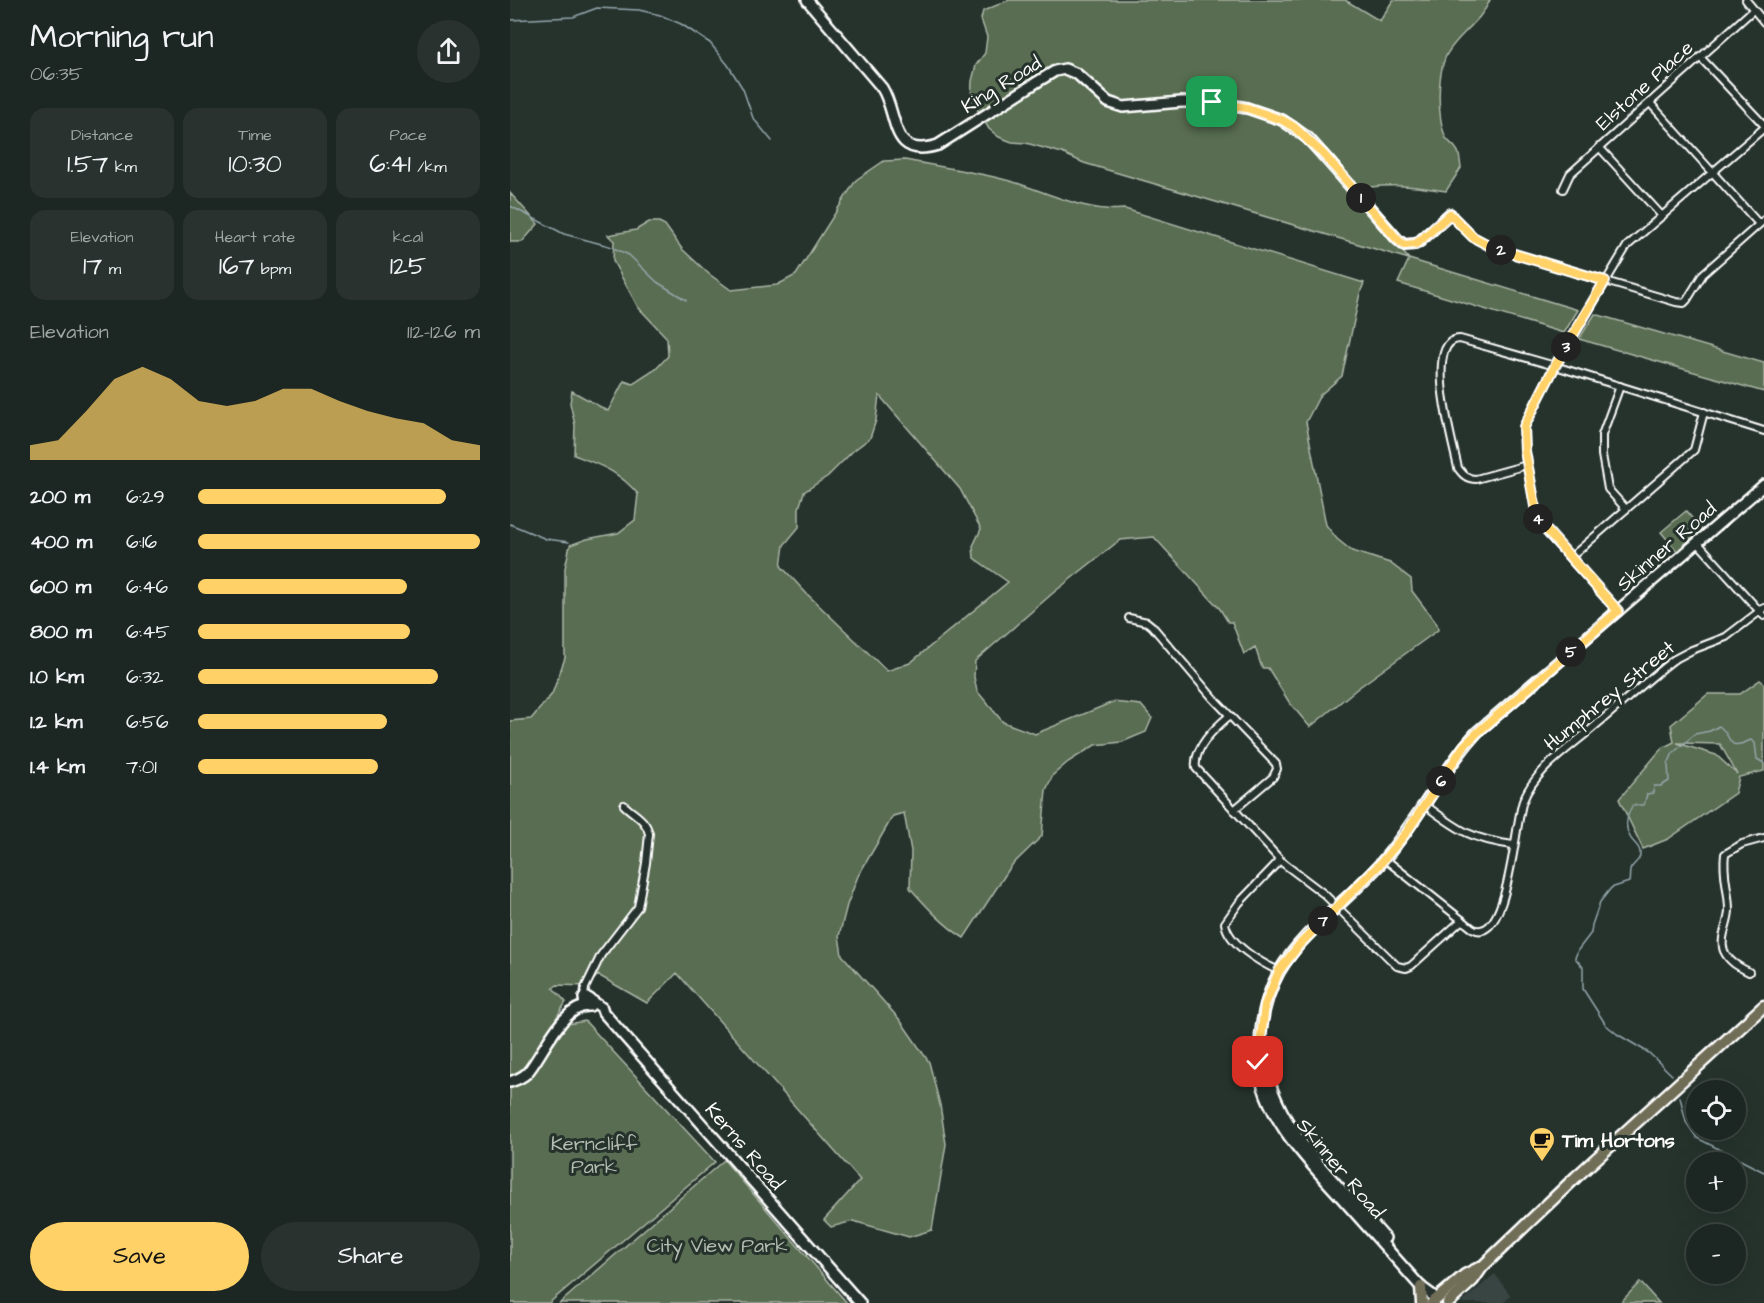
<!DOCTYPE html>
<meta charset="utf-8">
<style>
body{margin:0;font-family:"Architects Daughter",sans-serif;background:#29322f;color:#f1f3f6;height:100vh;display:flex;flex-direction:column;font-size:22px;white-space:nowrap}
*{box-sizing:border-box;margin:0}
p{font-size:20px;color:#a0a5a5}
.icon{flex:none;width:33px;height:33px;fill:none;stroke:currentColor;stroke-width:2;stroke-linecap:round;stroke-linejoin:round}
.map{position:relative;flex:1;overflow:hidden}
.details{display:flex;flex-direction:column;background:#1c2622;width:510px}
.details>*{flex:none}
.buttons{position:absolute;left:1176px;top:1080px;display:grid;gap:12px}
.buttons a{display:grid;place-items:center;width:60px;height:60px;border-radius:50%;background:#1c2622;box-shadow:0 6px 24px #0002,0 0 0 2px #3a4340;font-size:30px}
.pin{position:absolute;display:grid;place-items:center;width:51px;height:51px;color:#fff;margin:-26px;border-radius:12px;box-shadow:0 3px 9px #0006}
.km{position:absolute;width:30px;height:30px;margin:-15px;border-radius:50%;background:#222;color:#fff;font-size:16px;line-height:30px;text-align:center}
.round{display:grid;place-items:center;flex:none;width:63px;height:63px;border-radius:32px;background:#29322f}
.headline{display:flex;align-items:center;justify-content:space-between;height:102px;padding:0 30px}
h1{font-size:33px;font-weight:600;line-height:45px}
.stats{display:grid;grid-template-columns:repeat(3,1fr);gap:9px;height:102px;padding:6px 30px}
.stats div{display:grid;align-content:center;border-radius:15px;background:#29322f;text-align:center}
.stats b{font-size:26px;font-weight:600}
.stats small{font-size:16px;font-weight:400}
.stats p{font-size:16px}
.chart{height:168px;padding:12px 30px}
.chart p{display:flex;justify-content:space-between}
.chart svg{width:100%;height:108px;margin-top:6px;fill:#ffd166;opacity:.7}
.cta{display:flex;gap:12px;margin-top:auto;padding:12px 30px}
.cta a{flex:1;height:69px;border-radius:36px;background:#ffd166;color:#111;font-size:24px;font-weight:600;line-height:69px;text-align:center}
.cta a+a{background:#29322f;color:#f1f3f6}
ul{padding:0 30px;list-style:none;font-size:20px}
li{display:grid;grid-template-columns:96px 72px 1fr;align-items:center;height:45px}
li i{height:15px;border-radius:8px;background:#ffd166}
main{display:flex;flex:1;min-height:0}
.map>svg:first-child{display:block}
</style>
<main>
<section class="details">
<div class="headline"><div><h1>Morning run</h1><p>06:35</p></div><a class="round"><svg class="icon" aria-label="share" viewBox="0 0 24 24"><path d="M12 15V3M7 8l5-5 5 5M5 13v7h14v-7"/></svg></a></div>
<div class="stats">
<div><p>Distance</p><b>1.57<small> km</small></b></div>
<div><p>Time</p><b>10:30</b></div>
<div><p>Pace</p><b>6:41<small> /km</small></b></div>
</div>
<div class="stats">
<div><p>Elevation</p><b>17<small> m</small></b></div>
<div><p>Heart rate</p><b>167<small> bpm</small></b></div>
<div><p>kcal</p><b>125</b></div>
</div>
<div class="chart"><p><span>Elevation</span>112–126 m</p>
<svg viewBox="0 0 160 44" preserveAspectRatio="none"><path d="M0 44V38L10 36L20 24L30 11L40 6L50 11L60 20L70 22L80 20L90 15L100 15L110 20L120 24L130 27L140 29L150 36L160 38V44z"/></svg>
</div>
<ul>
<li><b>200 m</b>6:29<i style="width:88%"></i></li>
<li><b>400 m</b>6:16<i style="width:100%"></i></li>
<li><b>600 m</b>6:46<i style="width:74%"></i></li>
<li><b>800 m</b>6:45<i style="width:75%"></i></li>
<li><b>1.0 km</b>6:32<i style="width:85%"></i></li>
<li><b>1.2 km</b>6:56<i style="width:67%"></i></li>
<li><b>1.4 km</b>7:01<i style="width:64%"></i></li>
</ul>
<div class="cta"><a>Save</a><a>Share</a></div>
</section>
<div class="map">
<svg width="1254" height="1303" viewBox="0 0 1254 1303">
<rect width="100%" height="100%" fill="#26332d"/>
<filter id="ink" filterUnits="userSpaceOnUse"><feTurbulence type="fractalNoise" baseFrequency=".0167" numOctaves="2"/><feDisplacementMap in="SourceGraphic" scale="12" xChannelSelector="R" yChannelSelector="G"/><feConvolveMatrix kernelMatrix="1 2 1 2 8 2 1 2 1" color-interpolation-filters="sRGB"/></filter>
<g filter="url(#ink)">
<polygon fill="#384443" points="985,1274 1001,1296 993,1303 951,1303"/>
<g fill="#596d51" stroke="#acb6a8" stroke-width="1.5" fill-rule="evenodd">
<path d="M499,0H835L870,21L883,0H980C970,23 949,33 937,54C927,73 927,116 935,136C937,142 944,144 947,150C950,154 950,162 951,168L936,191C904,186 872,182 841,191L899,259L1068,310L1054,333L888,283L899,259L574,163L552,153L516,143L502,142L489,137L479,129L461,99L462,81L466,65L475,53L477,37L471,19L473,11Z"/>
<path d="M395,160C430,167 466,172 500,181C538,192 575,213 615,209L854,283L850,293L832,376L810,395L796,422L816,525L827,539L842,551L880,563L901,579L902,591L927,624L928,630L848,688L800,727L779,702L758,668H752L745,647L734,654L722,622H718L710,609L644,537L610,540L543,593L465,661L464,677L467,691L493,722L525,734L603,702L631,705L642,718L636,732L612,742L585,745L558,762L543,775L536,790L532,836L501,866L454,938C433,925 416,906 400,888L401,851L394,813L383,816L348,876L337,905L329,936L332,955L390,1020L419,1062L430,1105L436,1144L422,1230L399,1237L343,1221L321,1227L314,1220L350,1180L167,973L137,1003L88,975L78,986L47,985L43,988L56,1002L16,1067L0,1076V721L21,719L42,694L55,658V568L60,545L77,539L108,533L125,520L128,494C107,470 92,466 64,455L65,425L60,403L62,391L98,411L114,381L123,384L146,369L158,356L157,338L128,307L103,261L104,241L98,235L126,230L139,222H149L155,225L172,249L199,274L221,290L267,285L286,275L346,180L374,161ZM369,395L450,489L471,529L463,546L464,558L498,582L400,663L377,671L296,593L271,566L274,545L289,527V508L294,492L318,476L343,451L360,438L366,420Z"/>
<polygon points="0,193 28,224 12,242 0,242"/>
<polygon points="1085,314 1254,363 1254,392 1069,339"/>
<polygon points="1176,511 1191,529 1167,551 1151,532"/>
<path d="M1250,680L1254,683V771L1229,777L1225,793L1158,839L1133,849L1109,799L1152,748L1164,742L1161,725L1198,694H1230ZM1167,743L1210,744L1227,774L1206,755Z"/>
<path d="M75,1021L205,1162L39,1303H0V1086C21,1083 45,1041 58,1024Z"/>
<polygon points="214,1160 337,1303 50,1303"/>
<polygon points="1130,1282 1149,1303 1110,1303"/>
</g>
<g fill="none" stroke-linecap="round" stroke-linejoin="round">
<g stroke="#95a6ac" stroke-width="1.5">
<polyline points="0,20 63,17 87,8 129,10 150,15 171,24 200,43 218,65 233,89 243,118 262,141"/>
<polyline points="0,206 54,234 99,246 119,255 147,282 176,300"/>
<polyline points="0,524 36,539 59,542"/>
<path d="M1162,1075L1139,1053L1107,1034L1096,1025L1073,989V967L1065,958L1068,950L1081,933L1082,925L1090,902L1101,888L1119,882C1120,878 1119,871 1121,868C1125,862 1131,860 1130,852C1129,845 1123,843 1120,837C1114,826 1117,814 1123,805H1134L1137,794L1143,793L1144,786H1151L1159,781L1158,764L1163,753L1185,734L1200,731L1209,726C1225,738 1214,752 1241,740L1245,743L1247,759L1254,763"/>
<polyline points="1170,1097 1176,1122 1187,1138 1254,1172"/>
</g>
<defs>
<g id="street">
<polyline points="1236,0 1254,22"/>
<polyline points="1190,57 1254,125"/>
<polyline points="1140,103 1249,224"/>
<polyline points="1089,147 1152,216"/>
<polyline points="1053,189 1060,174 1243,10"/>
<polyline points="940,214 963,237 984,248 1166,302 1174,303 1177,300 1193,274 1254,220"/>
<polyline points="1110,386 1092,435 1092,455 1098,489 1116,509"/>
<path d="M1017,465L966,479C957,479 953,475 948,468C944,447 912,339 950,339L1045,366L1254,431"/>
<polyline points="1188,543 1254,616"/>
<polyline points="1060,558 1184,450 1194,412"/>
<polyline points="1108,611 1037,533 1027,517 1015,451 1014,427 1045,366 1117,246 1254,128"/>
<polyline points="619,618 637,622 642,626 703,698 766,764 767,769 763,777 724,810"/>
<path d="M719,716C705,728 683,748 686,768L773,863L814,894L887,966L896,968L901,966L952,920"/>
<path d="M915,805C949,830 960,839 1003,845"/>
<path d="M875,859L962,928C998,949 1005,821 1013,801C1025,769 1061,747 1086,725C1111,704 1136,681 1163,660L1182,650L1216,637L1254,608"/>
<path d="M769,971C751,963 718,944 715,923L729,903L770,860"/>
<path d="M1239,972C1229,967 1219,962 1214,951C1209,938 1219,923 1219,910C1219,890 1212,875 1215,854L1232,844L1254,838"/>
<path d="M74,998L75,988L91,955L128,907L136,863L139,834C136,819 124,815 114,805"/>
</g>
<g id="secondary">
<path d="M297,0L372,88C389,115 379,160 428,145L527,82L545,71L555,69L567,74L598,102L613,107L671,102H702L737,108L772,120L798,138L887,239L894,245L905,244L910,241L940,214"/>
<polyline points="75,1006 74,998 78,998 92,1008 93,1012 350,1303"/>
<path d="M755,1064C769,1135 830,1185 875,1238"/>
<path d="M0,1082C6,1080 12,1078 17,1073C33,1055 52,1004 80,1006"/>
<path d="M922,1295L911,1287C884,1257 857,1226 830,1196C795,1158 754,1117 748,1063C747,1057 750,1051 750,1045C751,1019 756,995 769,972C793,930 840,899 871,863C907,822 931,772 967,732L1254,485"/>
</g>
<g id="primary">
<polyline points="911,1287 912,1303"/>
<polyline points="922,1303 955,1275 971,1267"/>
<polyline points="938,1303 963,1280 972,1267 1066,1177 1254,1006"/>
</g>
</defs>
<use href="#street" stroke="#fff" stroke-width="10"/>
<use href="#secondary" stroke="#fff" stroke-width="14"/>
<use href="#primary" stroke="#fff" stroke-width="15"/>
<use href="#street" stroke="#26332d" stroke-width="6"/>
<use href="#secondary" stroke="#26332d" stroke-width="9"/>
<use href="#primary" stroke="#716e59" stroke-width="10"/>
</g>
</g>
<g fill="none" stroke-linecap="round" stroke-linejoin="round" filter="url(#ink)">
<defs>
<polyline id="route" points="702,102 737,108 772,120 784,127 813,154 887,239 894,245 905,244 910,241 940,214 963,237 984,248 1095,281 1045,366 1014,427 1015,451 1027,517 1038,532 1108,611 968,732 954,746 896,833 870,864 789,945 769,971 755,1005 748,1062"/>
</defs>
<use href="#route" stroke="#fff" stroke-width="12"/>
<use href="#route" stroke="#ffd166" stroke-width="8"/>
</g>
<defs>
<symbol id="cafe-pin" viewBox="-11 -11 22 30"><path d="M0 17L-7.5 6A9.5 9.5 0 1 1 7.5 6Z" fill="#ffd166" stroke="#26332d"/><path d="M-5.5-4.5H6V0H3Q3 3.5 0 3.5H-2.5Q-5.5 3.5-5.5 0ZM3-3.2v2h1.7v-2ZM-6 4.5H4V6H-6Z" fill="#111"/></symbol>
</defs>
<g fill-rule="evenodd">
<use href="#cafe-pin" x="1017" y="1125" width="30" height="40"/>
</g>
<g text-anchor="middle" stroke-width="6" stroke-linejoin="round" paint-order="stroke">
<g font-size="20" fill="#fff" stroke="#26332d">
<text transform="translate(491 84) rotate(-32)" y="7">King Road</text>
<text transform="translate(1134 85) rotate(-42)" y="7">Elstone Place</text>
<text transform="translate(1156 546) rotate(-41)" y="7">Skinner Road</text>
<text transform="translate(1099 695) rotate(-39)" y="7">Humphrey Street</text>
<text transform="translate(235 1146) rotate(49)" y="7">Kerns Road</text>
<text transform="translate(831 1168) rotate(50)" y="7">Skinner Road</text>
</g>
<g font-size="20" font-weight="bold" fill="#fff" stroke="#26332d" text-anchor="start">
<text x="1052" y="1147">Tim Hortons</text>
</g>
<g font-size="20" fill="#b4bdb1" stroke="#26332d">
<text x="84" y="1150">Kerncliff<tspan x="84" dy="23">Park</tspan></text>
<text x="207" y="1252">City View Park</text>
</g>
</g>
</svg>
<div class="buttons">
<a><svg class="icon" aria-label="locate" viewBox="0 0 24 24"><circle cx="12" cy="12" r="6"/><path d="M12 2v4M12 18v4M2 12h4M18 12h4"/></svg></a>
<a>+</a>
<a>−</a>
</div>
<div class="pin" style="left:702px;top:102px;background:#1e9e55"><svg class="icon" aria-label="arrive" viewBox="0 0 24 24"><path d="M6 21V4h12l-3 4 3 4H6"/></svg></div>
<div class="pin" style="left:748px;top:1062px;background:#d93025"><svg class="icon" aria-label="check" viewBox="0 0 24 24"><path d="M5 12l5 5 9-10"/></svg></div>
<b class="km" style="left:851px;top:198px">1</b>
<b class="km" style="left:991px;top:250px">2</b>
<b class="km" style="left:1056px;top:347px">3</b>
<b class="km" style="left:1028px;top:519px">4</b>
<b class="km" style="left:1061px;top:652px">5</b>
<b class="km" style="left:931px;top:781px">6</b>
<b class="km" style="left:813px;top:921px">7</b>
</div>
</main>
